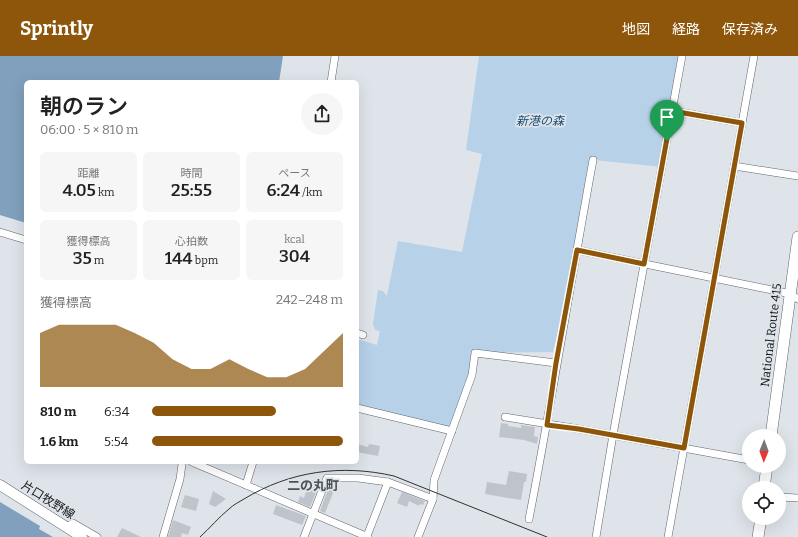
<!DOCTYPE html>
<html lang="ja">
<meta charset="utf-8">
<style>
body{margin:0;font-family:Bitter,"Noto Sans JP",serif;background:#f6f6f6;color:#222;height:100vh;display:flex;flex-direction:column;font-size:15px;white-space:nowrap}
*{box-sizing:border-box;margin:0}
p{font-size:13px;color:#767676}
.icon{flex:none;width:22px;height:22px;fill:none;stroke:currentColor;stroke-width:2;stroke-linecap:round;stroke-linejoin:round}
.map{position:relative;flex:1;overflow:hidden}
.panel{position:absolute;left:24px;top:24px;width:335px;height:384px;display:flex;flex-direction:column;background:#fff;border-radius:6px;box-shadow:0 4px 16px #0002}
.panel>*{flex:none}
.needle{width:26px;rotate:181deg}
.tools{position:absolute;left:742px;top:373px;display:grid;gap:8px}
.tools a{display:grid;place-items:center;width:44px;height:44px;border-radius:50%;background:#fff;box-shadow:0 4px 16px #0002;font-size:20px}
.pin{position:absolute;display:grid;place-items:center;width:34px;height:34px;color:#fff;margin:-41px -17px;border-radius:50% 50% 50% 0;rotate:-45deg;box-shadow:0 0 4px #0007}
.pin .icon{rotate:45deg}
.round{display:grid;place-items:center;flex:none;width:42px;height:42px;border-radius:21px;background:#f6f6f6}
.overview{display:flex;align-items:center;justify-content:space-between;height:68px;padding:0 16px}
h1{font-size:22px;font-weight:600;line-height:30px}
.figures{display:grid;grid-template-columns:repeat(3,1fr);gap:6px;height:68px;padding:4px 16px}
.figures div{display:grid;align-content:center;border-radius:6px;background:#f6f6f6;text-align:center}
.figures b{font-size:17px;font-weight:600}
.figures small{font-size:11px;font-weight:400}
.figures p{font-size:11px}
.chart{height:112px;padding:8px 16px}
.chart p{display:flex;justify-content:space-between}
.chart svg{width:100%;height:72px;margin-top:4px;fill:#8d560a;opacity:.7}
ul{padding:0 16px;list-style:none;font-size:13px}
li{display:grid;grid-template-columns:64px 48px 1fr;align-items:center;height:30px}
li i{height:10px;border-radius:5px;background:#8d560a}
header{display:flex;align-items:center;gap:24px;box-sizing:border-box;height:56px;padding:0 20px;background:#8d560a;color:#fff}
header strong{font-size:19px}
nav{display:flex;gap:22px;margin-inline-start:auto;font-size:14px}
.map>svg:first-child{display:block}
</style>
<header>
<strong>Sprintly</strong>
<nav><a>地図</a><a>経路</a><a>保存済み</a></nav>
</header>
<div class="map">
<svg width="798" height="481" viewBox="0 0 798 481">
<rect width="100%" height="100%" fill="#dee4ea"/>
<polygon fill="#b7d1e9" points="479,0 682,0 662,111 594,104 577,194 553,296 475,297 452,375 357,352 357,283 377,289 380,275 375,274 373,268 378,234 383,235 387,240 398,185 462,196 482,98 466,94"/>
<g fill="#80a0bd">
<polygon points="0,0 283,0 279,26 26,26 26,167 0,159"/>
<polygon points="0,446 40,470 39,473 53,481 0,481"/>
</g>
<g fill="#bec4ca">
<polygon points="501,367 508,368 508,370 521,372 521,369 535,371 534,380 538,381 537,388 524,384 499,381"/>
<polygon points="357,388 368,391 369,388 380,390 378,400 357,396"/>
<polygon points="509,415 527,418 526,426 524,426 521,444 485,438 487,426 506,429"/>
<polygon points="312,424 320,427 310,451 298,446 300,440 304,442 309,426 311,427"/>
<polygon points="337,427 325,457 320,455 330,428"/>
<polygon points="213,435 226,443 215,451 209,448"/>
<polygon points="402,436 425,445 423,449 420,448 419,450 409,445 407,451 397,447"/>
<polygon points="185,439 199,443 196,455 181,451"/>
<polygon points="276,449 306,460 302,469 273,458"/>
<polygon points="173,464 191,471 188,479 182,477 181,481 168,481"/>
<polygon points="122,472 141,481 117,481"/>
</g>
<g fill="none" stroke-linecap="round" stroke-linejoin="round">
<defs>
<g id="minor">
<polyline points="331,26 335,0"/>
<polyline points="673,55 742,67"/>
<polyline points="734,110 798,120"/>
<polyline points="0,176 26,184"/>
<polyline points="577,194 782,236 790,238 798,243"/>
<polyline points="357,277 363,279"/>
<polyline points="357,352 452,375"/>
<polyline points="505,361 579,373 749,404"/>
<polyline points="192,406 368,481"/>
<polyline points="246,429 253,406"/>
<polyline points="779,441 798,442"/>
<path d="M529,463C552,344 571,224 593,104"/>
<polyline points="66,471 73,467 97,481"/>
<polyline points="367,480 388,426"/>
<polyline points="163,481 180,423 182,408 182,406"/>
<polyline points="304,481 327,422 358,422 388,426 433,443"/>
<polyline points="418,481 433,443 434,424 472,319 475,297 556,307"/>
<polyline points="596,481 613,379 682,0"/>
<polyline points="668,481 754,0"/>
</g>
<polyline id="secondary" points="0,429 82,481"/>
<g id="trunk">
<polyline points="771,380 798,181"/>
<polyline points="764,432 767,410"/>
<polyline points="758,481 761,462"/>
</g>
</defs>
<use href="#minor" stroke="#60656a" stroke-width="8"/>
<use href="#secondary" stroke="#60656a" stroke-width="11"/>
<use href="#trunk" stroke="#60656a" stroke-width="12"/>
<use href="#minor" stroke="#fff" stroke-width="7"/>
<use href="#secondary" stroke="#fff" stroke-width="10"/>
<use href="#trunk" stroke="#fff" stroke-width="11"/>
<path stroke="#2f3234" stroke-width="1" d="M200,481C210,472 219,461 229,453C233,449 239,446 244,443C290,415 342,408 394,420L547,481"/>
</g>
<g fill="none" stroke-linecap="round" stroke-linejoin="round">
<defs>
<polygon id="route" points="672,55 742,67 684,392 579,373 547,369 556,307 577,194 644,208"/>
</defs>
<use href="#route" stroke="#fff" stroke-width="8"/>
<use href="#route" stroke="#8d560a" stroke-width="5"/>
</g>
<g text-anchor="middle" stroke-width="3.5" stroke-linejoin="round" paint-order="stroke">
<g font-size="12" font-style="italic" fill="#184a72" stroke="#dee4ea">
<text x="540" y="69">新港の森</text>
</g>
<g font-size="12" fill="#131517" stroke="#dee4ea">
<text transform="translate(771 279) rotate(-83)" y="4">National Route 415</text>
<text transform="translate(48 444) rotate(32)" y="4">片口牧野線</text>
</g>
<g font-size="13" font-weight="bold" fill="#4d5257" stroke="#dee4ea">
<text x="313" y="434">二の丸町</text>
</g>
</g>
</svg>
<div class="tools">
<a><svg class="needle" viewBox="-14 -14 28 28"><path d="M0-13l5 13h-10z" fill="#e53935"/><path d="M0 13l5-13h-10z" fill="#767676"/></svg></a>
<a><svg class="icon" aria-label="locate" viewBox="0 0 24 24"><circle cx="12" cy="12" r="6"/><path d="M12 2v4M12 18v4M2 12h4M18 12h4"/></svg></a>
</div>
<div class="pin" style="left:667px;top:85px;background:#1e9e55"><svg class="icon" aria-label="arrive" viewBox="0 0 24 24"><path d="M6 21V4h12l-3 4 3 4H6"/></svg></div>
<section class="panel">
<div class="overview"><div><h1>朝のラン</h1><p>06:00 · 5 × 810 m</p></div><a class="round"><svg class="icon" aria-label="share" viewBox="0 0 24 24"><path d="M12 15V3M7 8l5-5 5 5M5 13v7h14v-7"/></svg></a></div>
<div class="figures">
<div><p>距離</p><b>4.05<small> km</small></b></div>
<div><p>時間</p><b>25:55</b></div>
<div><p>ペース</p><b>6:24<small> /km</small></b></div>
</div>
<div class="figures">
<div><p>獲得標高</p><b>35<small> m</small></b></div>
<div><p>心拍数</p><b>144<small> bpm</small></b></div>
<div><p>kcal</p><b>304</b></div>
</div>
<div class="chart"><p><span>獲得標高</span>242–248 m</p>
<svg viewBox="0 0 160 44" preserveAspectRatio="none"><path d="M0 44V11L10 6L20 6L30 6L40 6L50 11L60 17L70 27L80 33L90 33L100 27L110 33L120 38L130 38L140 33L150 22L160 11V44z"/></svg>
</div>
<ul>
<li><b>810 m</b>6:34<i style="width:65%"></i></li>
<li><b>1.6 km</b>5:54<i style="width:100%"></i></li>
</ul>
</section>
</div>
